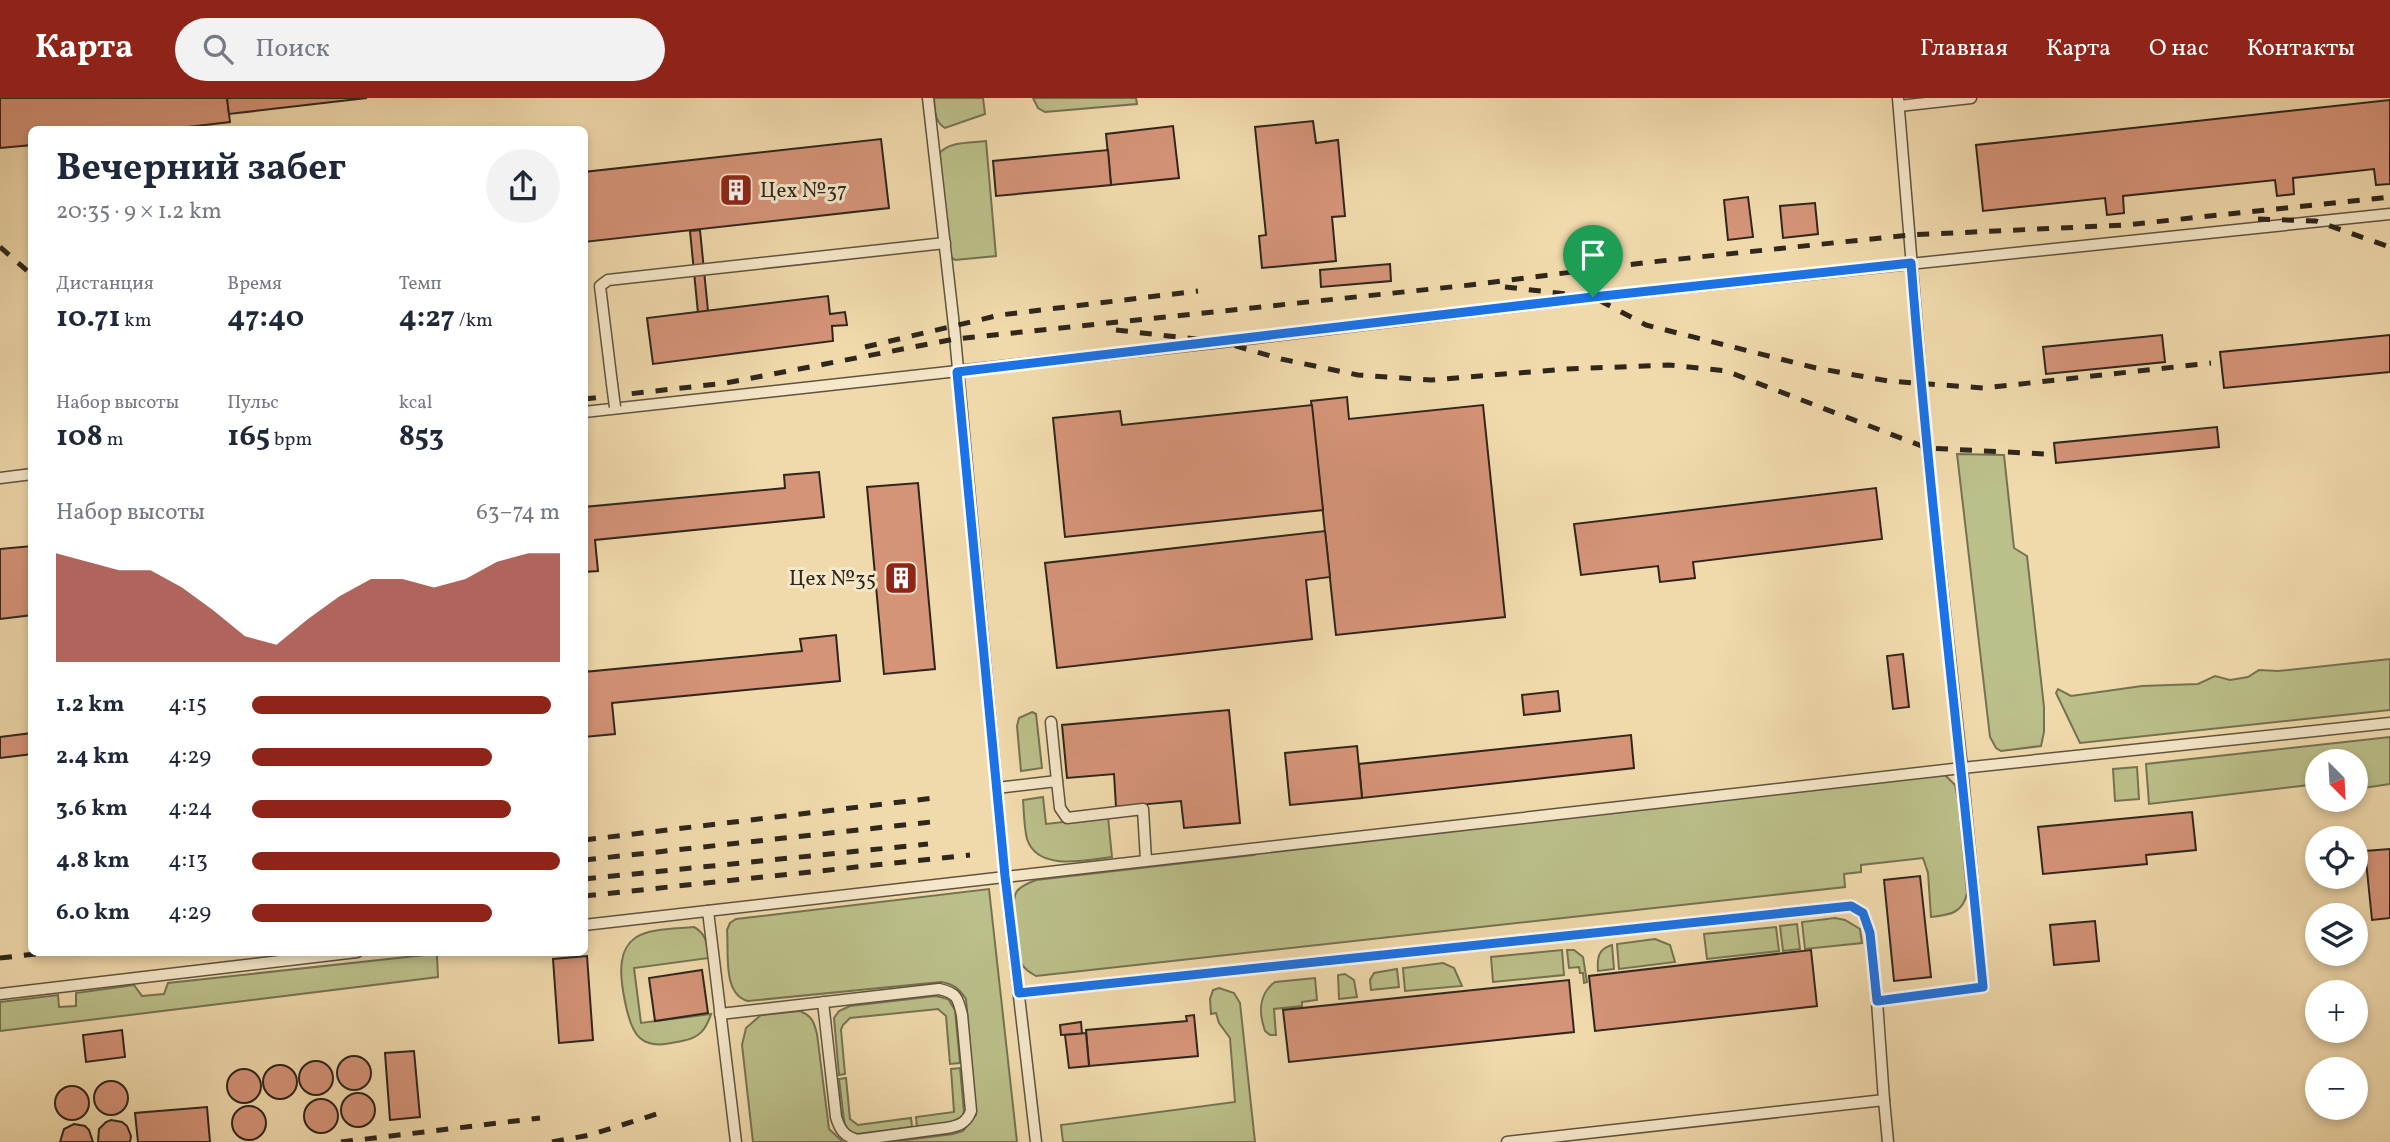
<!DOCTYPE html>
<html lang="ru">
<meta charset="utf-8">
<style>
body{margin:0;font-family:Vollkorn,serif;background:#f2f2f3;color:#1f2937;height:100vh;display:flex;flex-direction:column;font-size:26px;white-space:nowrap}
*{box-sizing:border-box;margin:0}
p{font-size:23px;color:#747a83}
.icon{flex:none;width:38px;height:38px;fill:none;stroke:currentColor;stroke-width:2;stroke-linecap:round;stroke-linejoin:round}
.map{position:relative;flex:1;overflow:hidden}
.drawer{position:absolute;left:28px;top:28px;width:560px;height:830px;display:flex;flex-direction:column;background:#fff;border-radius:10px;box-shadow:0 4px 10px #0003}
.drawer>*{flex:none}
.needle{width:46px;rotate:156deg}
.controls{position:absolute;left:2305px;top:651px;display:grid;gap:14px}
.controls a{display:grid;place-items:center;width:63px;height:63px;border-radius:50%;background:#fff;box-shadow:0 4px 10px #0003;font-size:35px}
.pin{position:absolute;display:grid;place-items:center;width:60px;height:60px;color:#fff;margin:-72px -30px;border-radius:50% 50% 50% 0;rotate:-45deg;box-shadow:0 0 7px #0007}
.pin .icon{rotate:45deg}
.round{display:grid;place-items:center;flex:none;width:74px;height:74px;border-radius:37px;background:#f2f2f3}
.head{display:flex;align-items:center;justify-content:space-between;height:119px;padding:0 28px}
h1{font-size:38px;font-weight:700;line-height:52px}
.figures{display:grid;grid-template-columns:repeat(3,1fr);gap:10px;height:119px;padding:7px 28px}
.figures div{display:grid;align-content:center}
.figures b{font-size:30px;font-weight:700}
.figures small{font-size:19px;font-weight:400}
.figures p{font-size:19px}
.chart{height:196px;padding:14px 28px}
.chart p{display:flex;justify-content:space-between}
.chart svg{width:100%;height:126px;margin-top:7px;fill:#8f2418;opacity:.7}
ul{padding:0 28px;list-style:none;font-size:23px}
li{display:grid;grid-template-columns:112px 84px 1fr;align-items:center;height:52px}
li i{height:18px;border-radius:9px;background:#8f2418}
header{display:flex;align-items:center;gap:42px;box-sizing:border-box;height:98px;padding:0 35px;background:#8f2418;color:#fff}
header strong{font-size:33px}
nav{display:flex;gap:38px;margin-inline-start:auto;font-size:24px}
.search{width:490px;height:63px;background:#f2f2f3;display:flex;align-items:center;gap:18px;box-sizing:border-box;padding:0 24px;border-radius:38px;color:#747a83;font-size:26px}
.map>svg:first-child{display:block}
</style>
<header>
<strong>Карта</strong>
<div class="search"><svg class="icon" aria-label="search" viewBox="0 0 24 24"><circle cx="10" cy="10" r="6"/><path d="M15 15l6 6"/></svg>Поиск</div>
<nav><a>Главная</a><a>Карта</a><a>О нас</a><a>Контакты</a></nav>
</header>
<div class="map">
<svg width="2390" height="1044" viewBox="0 0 2390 1044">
<rect width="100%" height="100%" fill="#f0daac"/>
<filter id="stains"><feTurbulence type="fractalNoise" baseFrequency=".00286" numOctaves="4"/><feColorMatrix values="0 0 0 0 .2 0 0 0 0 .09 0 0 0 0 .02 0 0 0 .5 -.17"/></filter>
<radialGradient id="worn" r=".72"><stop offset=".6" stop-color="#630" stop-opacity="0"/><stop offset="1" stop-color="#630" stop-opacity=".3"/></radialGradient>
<g fill="#bbbf89" stroke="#757252" stroke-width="2">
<path d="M934,0H983L985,16L945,30C934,23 935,12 934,0Z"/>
<polygon points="1033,0 1136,0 1137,6 1045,14 1038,10"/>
<path d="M986,43L996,158L955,162L950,158L939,56C948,43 972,45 986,43Z"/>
<polygon points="1957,356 2004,357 2014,450 2027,458 2044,609 2044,634 2041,648 2001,653 1996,650 1990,639"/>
<polygon points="2390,561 2390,612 2080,645 2056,595 2058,591 2071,598 2142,588 2198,586 2215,578 2230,582 2248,579 2259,572 2278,573"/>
<polygon points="1032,614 1036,616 1042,670 1021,673 1017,628 1019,620"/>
<polygon points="2390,639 2390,686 2357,691 2356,690 2356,663 2317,663 2317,686 2149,706 2146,666"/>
<polygon points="2137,669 2139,701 2115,703 2113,671"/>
<path d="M1944,676L1955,687L1958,701L1967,795C1963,815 1950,817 1931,819L1928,775L1923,760L1861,767V774L1844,776L1845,789L1036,878C1029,874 1024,871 1020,863C1015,852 1010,803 1017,793C1022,787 1029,785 1036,782L1254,757L1264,751Z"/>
<path d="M1043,699L1046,726L1108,719L1112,759C1086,762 1038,774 1027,741C1024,729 1024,714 1023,702Z"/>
<path d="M989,791L1017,1044H890L953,1036L963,1033L976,1017L966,901C959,890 953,886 941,884L748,903C722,896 729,854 727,832L730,825L736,821Z"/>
<polygon points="1835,820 1845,822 1860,831 1862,845 1805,851 1802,824"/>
<polygon points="1797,826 1800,851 1783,853 1780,828"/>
<path d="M694,829C707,836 707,847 709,860L634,870L641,925L711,916C706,932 699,940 682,943C668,946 651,950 640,940C627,930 619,879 622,863C623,854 628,845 635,840C650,830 677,831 694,829Z"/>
<polygon points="1776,829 1779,853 1707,861 1704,836"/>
<polygon points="1655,841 1670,847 1675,864 1619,871 1617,846"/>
<path d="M1612,847L1614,871L1598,873C1597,860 1598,851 1612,847Z"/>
<polygon points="1562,852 1564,877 1493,884 1491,859"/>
<polygon points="1567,852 1574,852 1583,859 1587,884 1584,885 1583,875 1580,875 1579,869 1569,870"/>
<polygon points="434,856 437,858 438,879 0,933 0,904 58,897 59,909 76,908 76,895 134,887 142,898 164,896 168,885"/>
<polygon points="1443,865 1454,870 1462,888 1405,893 1403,870"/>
<polygon points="1397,871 1399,889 1371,892 1370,882 1374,875"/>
<polygon points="1345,876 1354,882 1357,899 1339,901 1338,877"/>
<path d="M1315,880L1317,902L1302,904V908L1274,911L1276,937H1270L1265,933C1259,916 1258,896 1275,884Z"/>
<polygon points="1219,890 1234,895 1240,905 1255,1044 1063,1044 1061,1027 1235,1004 1230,940 1219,925 1216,915 1211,916 1210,901 1213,892"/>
<polygon points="936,898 948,901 955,912 960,965 950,966 946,918 938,911 850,920 843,927 841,932 845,976 839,977 834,920 839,913 850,908"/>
<path d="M800,913C812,918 814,924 817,936L829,1031L843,1044H753L742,947L746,930L761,917Z"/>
<polygon points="960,970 964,1014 962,1019 949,1025 917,1029 916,1019 954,1014 951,971"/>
<path d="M846,980L850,1021L858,1027L911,1020L912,1029L857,1036C850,1034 846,1031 844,1023L839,981Z"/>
</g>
<g fill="#d59378" stroke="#2f261c" stroke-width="2">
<polygon points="0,0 227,0 230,24 162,32 32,32 32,47 0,50"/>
<polygon points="227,0 367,0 229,16"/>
<polygon points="2390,2 2390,86 2376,87 2374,71 2293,80 2294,96 2277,98 2275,82 2123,98 2124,115 2107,117 2105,100 1983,113 1976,47"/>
<polygon points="1313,23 1316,45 1338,42 1345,118 1332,119 1336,163 1262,170 1259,138 1266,137 1255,29"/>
<polygon points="1173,28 1179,80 1111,87 1106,36"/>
<polygon points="881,41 889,110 584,144 584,74"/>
<polygon points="1108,52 1111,87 996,98 993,63"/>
<polygon points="1748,99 1753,139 1728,142 1724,102"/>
<polygon points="1815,105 1818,136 1783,140 1780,108"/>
<polygon points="700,132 708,213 698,215 690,133"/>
<polygon points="1390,166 1391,183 1321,189 1320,172"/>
<polygon points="828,198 830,216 845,214 847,227 832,228 833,243 653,266 647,220"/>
<polygon points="2162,237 2165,264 2046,276 2043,249"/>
<polygon points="2390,237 2390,274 2224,290 2220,254"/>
<polygon points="1347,299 1349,321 1483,307 1505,519 1336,537 1311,303"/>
<polygon points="1312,307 1323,412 1065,439 1053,320 1120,313 1122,327"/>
<polygon points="2217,329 2219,349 2056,365 2054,345"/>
<polygon points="819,374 824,419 595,442 598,473 584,474 584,409 785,390 784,377"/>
<polygon points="918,385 935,571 884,576 867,389"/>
<polygon points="1876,390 1882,441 1693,464 1695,480 1660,484 1658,468 1581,477 1574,426"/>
<polygon points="1325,433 1330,479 1306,482 1312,541 1057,570 1045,465"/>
<polygon points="32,448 32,517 0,521 0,451"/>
<polygon points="836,537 840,583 612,605 615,636 584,639 584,574 802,553 800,541"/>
<polygon points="1903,556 1909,609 1893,611 1887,558"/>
<polygon points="1558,593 1560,613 1524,617 1522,597"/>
<polygon points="1229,612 1240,725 1184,730 1181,703 1116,709 1114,676 1067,680 1062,627"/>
<polygon points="32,635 32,656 0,660 0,639"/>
<polygon points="1631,637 1634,670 1362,700 1359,666"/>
<polygon points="1357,648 1362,700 1290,707 1285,655"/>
<polygon points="2192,714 2196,752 2146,757 2147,766 2043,776 2038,729"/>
<polygon points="2390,751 2390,820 2372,822 2365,753"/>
<polygon points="1920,778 1931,879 1894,883 1884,782"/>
<polygon points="2095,823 2099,863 2054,867 2050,827"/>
<polygon points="1811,852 1817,908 1595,933 1589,878"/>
<polygon points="587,858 593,942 559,945 553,861"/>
<polygon points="702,872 708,915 655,923 649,880"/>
<polygon points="1569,882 1574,934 1289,964 1283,912"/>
<polygon points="1194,917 1198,958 1089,968 1086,932 1187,923 1186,918"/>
<polygon points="1081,924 1082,936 1061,937 1060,927"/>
<polygon points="122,932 125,959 86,964 83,937"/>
<polygon points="1086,935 1089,968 1069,970 1065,937"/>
<polygon points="414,953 420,1019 390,1022 385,955"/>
<circle cx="354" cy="975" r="17"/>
<circle cx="316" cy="980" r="17"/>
<circle cx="280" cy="984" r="17"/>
<circle cx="244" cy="988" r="17"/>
<circle cx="111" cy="1000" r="17"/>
<circle cx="72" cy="1005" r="17"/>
<circle cx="358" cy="1012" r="17"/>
<circle cx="321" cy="1018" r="17"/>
<circle cx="249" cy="1025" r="17"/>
<polygon points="207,1009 210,1044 138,1044 135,1015"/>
<polygon points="111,1022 122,1024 127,1028 131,1038 130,1044 98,1044 99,1031 106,1024"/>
<polygon points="74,1026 85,1028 89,1032 93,1044 60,1044 64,1031"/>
</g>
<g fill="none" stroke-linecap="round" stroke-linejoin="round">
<defs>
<g id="lane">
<polyline points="928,0 954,228 1005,778 1036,1044"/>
<polyline points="1899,8 1971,0"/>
<polyline points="612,286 600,188 608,182 945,145"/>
<polyline points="584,314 1222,244 1593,199 2390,116"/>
<polyline points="0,380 32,376"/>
<polyline points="1051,624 1057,683"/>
<polyline points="997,690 1057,683 1060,710 1067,720 1143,711 1146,762"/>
<polyline points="708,813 736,1044"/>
<polyline points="584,827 1962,670 2390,625"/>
<polyline points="1019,895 1851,808 1863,815 1870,835 1877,903"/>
<polyline points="0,896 357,854"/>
<path d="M720,916L939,891C957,895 958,900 962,917L971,1013C966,1026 958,1028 946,1030L857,1042C844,1038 840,1032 836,1019L823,904"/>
<polyline points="1884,1002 1888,1044"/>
<polyline points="1507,1044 1884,1002 1877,903 1983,889 1962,670 1927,350 1898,0"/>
</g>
</defs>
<use href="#lane" stroke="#5f5340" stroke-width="13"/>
<use href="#lane" stroke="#f5e7c9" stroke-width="10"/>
<g stroke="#2f261c" stroke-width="5" stroke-dasharray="12 12" stroke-linecap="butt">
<polyline points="2258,121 2316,123 2390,149"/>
<polyline points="0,149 32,177"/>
<polyline points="1505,189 1593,199 1646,227 1816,270 1888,283 1984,290 2211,265"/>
<polyline points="1116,232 1222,244 1281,261 1358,277 1431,282 1567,271 1669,267 1726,273 1927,350 2045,356"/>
<polyline points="865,249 1000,217 1198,193"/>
<polyline points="584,301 726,285 955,241 1470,187 1651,164 1909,137 2125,127 2390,99"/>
<polyline points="584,742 934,700"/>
<polyline points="584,762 931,724"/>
<polyline points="584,781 928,746"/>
<polyline points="584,798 970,757"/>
<polyline points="0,860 53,854"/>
<polyline points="341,1044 540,1020"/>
<polyline points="552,1044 590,1037 660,1015"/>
</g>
<defs>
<polyline id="lane-bridge" points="612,286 615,309"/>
</defs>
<use href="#lane-bridge" stroke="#5f5340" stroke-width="13" stroke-linecap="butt"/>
<use href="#lane-bridge" stroke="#f5e7c9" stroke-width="10"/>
</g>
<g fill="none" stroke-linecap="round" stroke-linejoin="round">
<defs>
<path id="route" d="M1911,165C1930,407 1960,648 1983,889L1877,903L1870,835L1863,815L1851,808L1019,895L1005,778L957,274L1593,199Z"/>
</defs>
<use href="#route" stroke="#fff" stroke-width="14"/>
<use href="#route" stroke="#1a73e8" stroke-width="9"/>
</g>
<defs>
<symbol id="building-square" viewBox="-11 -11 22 22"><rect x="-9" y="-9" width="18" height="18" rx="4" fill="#8f2418" stroke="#f5e7c9"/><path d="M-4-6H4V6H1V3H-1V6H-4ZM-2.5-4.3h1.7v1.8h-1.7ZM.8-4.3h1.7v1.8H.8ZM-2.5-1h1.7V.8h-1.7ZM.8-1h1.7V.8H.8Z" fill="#fff"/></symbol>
</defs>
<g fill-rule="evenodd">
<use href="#building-square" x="717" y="73" width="38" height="38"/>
<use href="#building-square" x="882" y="461" width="38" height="38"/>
</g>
<g text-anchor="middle" stroke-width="6" stroke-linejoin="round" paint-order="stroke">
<g font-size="21" fill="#2f261c" stroke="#f5e7c9" text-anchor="start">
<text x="760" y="99">Цех №37</text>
<text x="876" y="487" text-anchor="end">Цех №35</text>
</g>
</g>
<rect width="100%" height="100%" filter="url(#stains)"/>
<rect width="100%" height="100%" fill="url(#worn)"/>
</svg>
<div class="controls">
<a><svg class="needle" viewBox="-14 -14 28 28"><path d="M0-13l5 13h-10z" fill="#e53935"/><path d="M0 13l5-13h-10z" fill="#747a83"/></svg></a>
<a><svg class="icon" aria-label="locate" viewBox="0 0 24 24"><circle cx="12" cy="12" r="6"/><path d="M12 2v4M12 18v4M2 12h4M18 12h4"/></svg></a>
<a><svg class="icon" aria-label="layers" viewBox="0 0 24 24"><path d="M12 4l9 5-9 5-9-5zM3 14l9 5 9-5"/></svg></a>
<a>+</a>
<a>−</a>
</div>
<div class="pin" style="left:1593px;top:199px;background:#1e9e55"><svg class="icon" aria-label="arrive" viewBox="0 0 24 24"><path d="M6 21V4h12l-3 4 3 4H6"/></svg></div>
<section class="drawer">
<div class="head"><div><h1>Вечерний забег</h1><p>20:35 · 9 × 1.2 km</p></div><a class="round"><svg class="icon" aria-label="share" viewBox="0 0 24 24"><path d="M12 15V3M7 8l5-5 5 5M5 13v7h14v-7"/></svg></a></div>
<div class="figures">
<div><p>Дистанция</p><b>10.71<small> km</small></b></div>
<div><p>Время</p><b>47:40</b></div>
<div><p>Темп</p><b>4:27<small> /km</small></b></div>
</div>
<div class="figures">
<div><p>Набор высоты</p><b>108<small> m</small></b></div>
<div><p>Пульс</p><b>165<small> bpm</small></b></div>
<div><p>kcal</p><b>853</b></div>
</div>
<div class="chart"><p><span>Набор высоты</span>63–74 m</p>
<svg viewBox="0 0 160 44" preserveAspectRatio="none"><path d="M0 44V6L10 9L20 12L30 12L40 18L50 26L60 35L70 38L80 29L90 21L100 15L110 15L120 18L130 15L140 9L150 6L160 6V44z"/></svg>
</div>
<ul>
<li><b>1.2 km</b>4:15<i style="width:97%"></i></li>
<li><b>2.4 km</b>4:29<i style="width:78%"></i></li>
<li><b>3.6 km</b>4:24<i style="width:84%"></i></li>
<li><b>4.8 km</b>4:13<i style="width:100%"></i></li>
<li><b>6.0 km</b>4:29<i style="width:78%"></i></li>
</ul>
</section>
</div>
